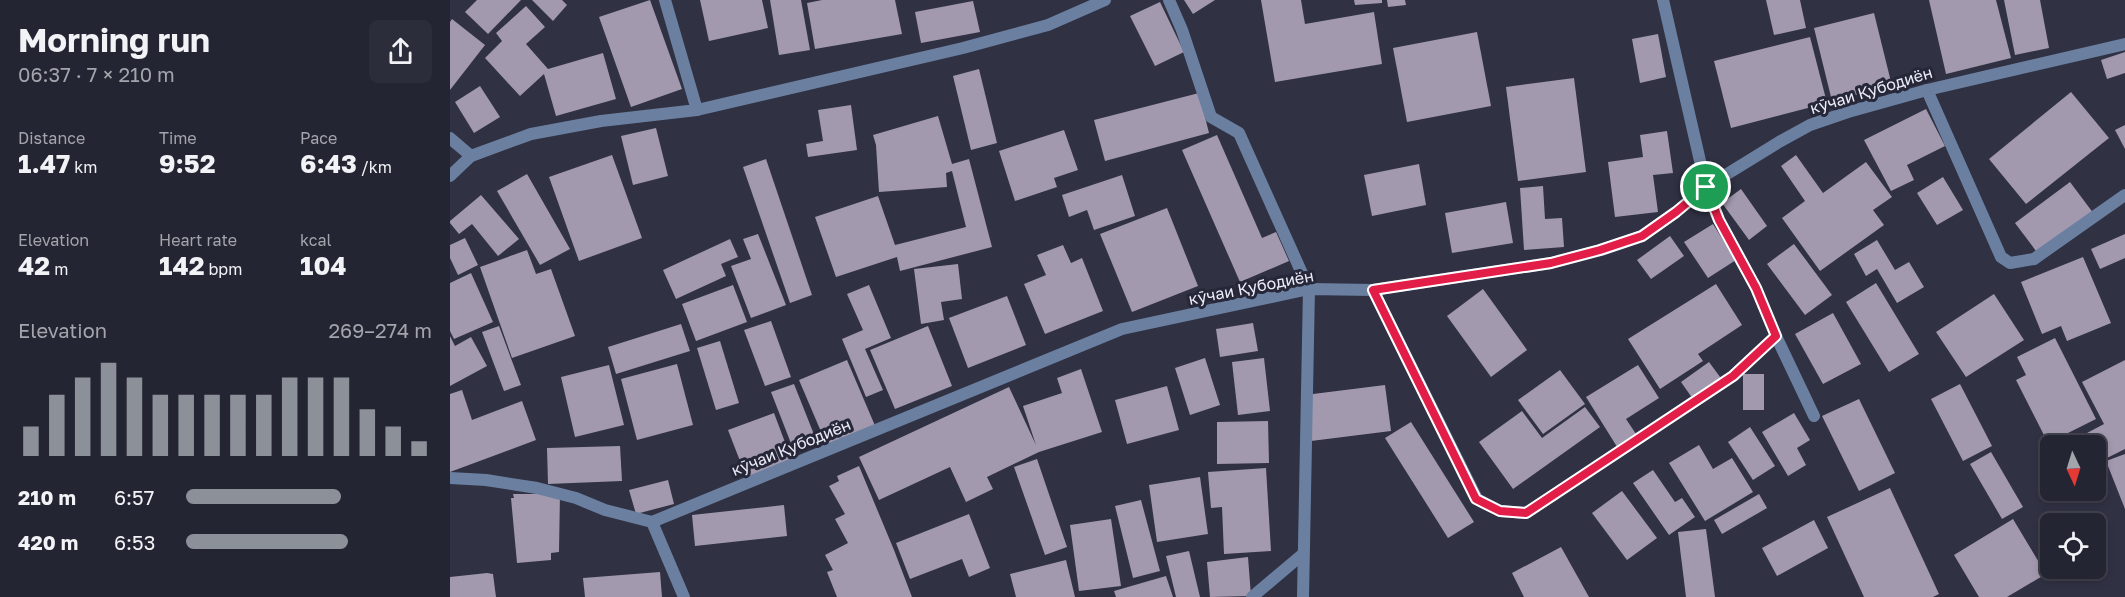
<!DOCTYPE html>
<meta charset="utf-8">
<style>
body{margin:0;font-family:"Golos Text",sans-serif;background:#2c2d3a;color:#f1f3f6;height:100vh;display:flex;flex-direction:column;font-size:22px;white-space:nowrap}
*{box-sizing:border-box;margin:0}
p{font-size:20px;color:#a3a5ac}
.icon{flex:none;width:33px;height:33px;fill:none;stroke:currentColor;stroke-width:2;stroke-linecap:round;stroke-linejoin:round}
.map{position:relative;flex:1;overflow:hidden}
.panel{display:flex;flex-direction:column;background:#242532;width:450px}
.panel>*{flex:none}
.needle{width:39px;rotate:176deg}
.buttons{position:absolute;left:1590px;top:435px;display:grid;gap:12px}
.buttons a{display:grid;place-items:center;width:66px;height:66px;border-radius:9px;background:#242532;box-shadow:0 3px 9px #0003,0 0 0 2px #41424d;font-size:30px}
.pin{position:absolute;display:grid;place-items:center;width:51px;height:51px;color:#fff;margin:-26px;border:3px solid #fff;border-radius:50%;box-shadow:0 2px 6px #0007}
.round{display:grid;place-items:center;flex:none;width:63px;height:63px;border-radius:9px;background:#2c2d3a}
.overview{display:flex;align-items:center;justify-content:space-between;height:102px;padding:0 18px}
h1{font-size:33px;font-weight:700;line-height:45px}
.stats{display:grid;grid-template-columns:repeat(3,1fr);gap:9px;height:102px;padding:6px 18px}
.stats div{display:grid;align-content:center}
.stats b{font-size:26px;font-weight:700}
.stats small{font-size:16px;font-weight:400}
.stats p{font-size:16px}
.chart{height:168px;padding:12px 18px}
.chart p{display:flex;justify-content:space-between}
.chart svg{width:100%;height:108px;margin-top:6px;stroke:#8c9099;stroke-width:6}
ul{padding:0 18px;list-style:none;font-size:20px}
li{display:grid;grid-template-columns:96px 72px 1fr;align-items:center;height:45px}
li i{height:15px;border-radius:8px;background:#8c9099}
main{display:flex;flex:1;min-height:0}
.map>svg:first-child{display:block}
</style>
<main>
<section class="panel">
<div class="overview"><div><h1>Morning run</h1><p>06:37 · 7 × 210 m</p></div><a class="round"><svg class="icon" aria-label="share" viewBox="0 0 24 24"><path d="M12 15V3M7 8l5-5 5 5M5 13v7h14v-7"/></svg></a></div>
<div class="stats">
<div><p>Distance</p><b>1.47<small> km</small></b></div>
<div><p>Time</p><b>9:52</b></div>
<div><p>Pace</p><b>6:43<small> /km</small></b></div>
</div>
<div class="stats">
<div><p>Elevation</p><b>42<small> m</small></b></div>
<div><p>Heart rate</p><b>142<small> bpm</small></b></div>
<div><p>kcal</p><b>104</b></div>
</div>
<div class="chart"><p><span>Elevation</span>269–274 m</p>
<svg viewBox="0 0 160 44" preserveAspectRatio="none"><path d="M5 44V32M15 44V19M25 44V12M35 44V6M45 44V12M55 44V19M65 44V19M75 44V19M85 44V19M95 44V19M105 44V12M115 44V12M125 44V12M135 44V25M145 44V32M155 44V38"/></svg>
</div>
<ul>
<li><b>210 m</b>6:57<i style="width:63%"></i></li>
<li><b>420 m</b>6:53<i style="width:66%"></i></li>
</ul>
</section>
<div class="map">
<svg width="1675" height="597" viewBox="0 0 1675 597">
<rect width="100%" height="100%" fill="#303143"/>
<g fill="#a299ae">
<polygon points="27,0 71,0 38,34 15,12"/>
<polygon points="82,0 112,0 117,5 103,21"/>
<polygon points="200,0 232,89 181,107 149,17"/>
<polygon points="250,0 312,0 318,28 259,41"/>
<polygon points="320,0 351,0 360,50 329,55"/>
<polygon points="372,0 445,0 452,34 365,49 357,3"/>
<polygon points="734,0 765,0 743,14"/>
<polygon points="811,0 851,0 855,24 924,12 932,64 825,82"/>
<polygon points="904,0 932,0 932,3 905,5"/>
<polygon points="937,0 955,0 956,5 938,7"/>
<polygon points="1316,0 1350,0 1356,28 1324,35"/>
<polygon points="1479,0 1546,0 1561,58 1496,74"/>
<polygon points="1554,0 1590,0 1599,48 1565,55"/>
<polygon points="523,1 530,32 471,43 465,12"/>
<polygon points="710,2 734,52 705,66 680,16"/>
<polygon points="76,6 95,27 76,44 98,69 153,53 166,99 106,116 94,74 70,96 35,58 52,41 46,33"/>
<polygon points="1424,13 1442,86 1382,101 1364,28"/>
<polygon points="2,19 35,45 0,90 0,22"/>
<polygon points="1027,32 1041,106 957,122 943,48"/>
<polygon points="1208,34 1216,77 1190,83 1182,39"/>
<polygon points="1360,37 1377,103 1281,128 1264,61"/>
<polygon points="1675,52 1675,73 1657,79 1651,60"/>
<polygon points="529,69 547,143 521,150 503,76"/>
<polygon points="1124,78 1136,172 1068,181 1056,87"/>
<polygon points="30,86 50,117 24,133 5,102"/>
<polygon points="1621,92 1659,138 1576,204 1539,159"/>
<polygon points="749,93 759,133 655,161 644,120"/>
<polygon points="401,105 407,150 358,157 356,144 373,141 368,110"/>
<polygon points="1476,109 1495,146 1457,165 1464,180 1441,191 1414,140"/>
<polygon points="488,116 502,164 519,159 542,247 450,271 447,257 386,277 365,217 428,196 445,245 516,227 502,171 496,173 497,187 429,192 426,145 423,135"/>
<polygon points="1675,125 1675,149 1665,130"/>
<polygon points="206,128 218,176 183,185 171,136"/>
<polygon points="614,130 628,170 604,178 607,187 565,201 549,151"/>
<polygon points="1217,131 1223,173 1203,175 1208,212 1165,217 1158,162 1193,157 1190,135"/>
<polygon points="767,135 812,238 826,232 839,261 790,282 732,150"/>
<polygon points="162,155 192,238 129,261 99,177"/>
<polygon points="1346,155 1373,193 1416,162 1442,197 1423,210 1434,225 1370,271 1332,218 1355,201 1331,166"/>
<polygon points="316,159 362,295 340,303 293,167"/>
<polygon points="969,164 976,205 922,216 914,175"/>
<polygon points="77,174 120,249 90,265 47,191"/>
<polygon points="672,175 685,216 644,230 637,210 619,217 612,195"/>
<polygon points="1493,177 1513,210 1487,225 1467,193"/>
<polygon points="1620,182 1644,214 1589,255 1565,223"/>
<polygon points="1093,186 1095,219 1112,218 1114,247 1074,250 1070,188"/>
<polygon points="1291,189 1317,226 1299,240 1272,203"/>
<polygon points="31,195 69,239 48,256 22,224 9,234 0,223 0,221"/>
<polygon points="1056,202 1063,243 1002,253 995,213"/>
<polygon points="717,208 748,286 682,312 650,234"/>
<polygon points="1263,224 1286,260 1258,278 1234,242"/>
<polygon points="308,234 336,305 301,318 281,266 301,259 293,239"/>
<polygon points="1675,234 1675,258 1650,269 1641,249"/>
<polygon points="1220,236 1234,256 1201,279 1187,260"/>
<polygon points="15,238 28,265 8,275 0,258 0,245"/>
<polygon points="280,239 288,257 271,264 276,276 226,299 213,270"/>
<polygon points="1427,240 1445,270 1459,262 1474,287 1447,303 1427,269 1416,276 1404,254"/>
<polygon points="1344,244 1382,295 1355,315 1317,264"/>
<polygon points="613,245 621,263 632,258 653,311 595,334 574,284 596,275 587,255"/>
<polygon points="77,250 86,274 101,269 125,336 62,358 30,267"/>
<polygon points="1633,257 1661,323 1617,341 1611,326 1592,334 1571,282"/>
<polygon points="508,264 512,299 491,302 494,320 471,324 464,269"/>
<polygon points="21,273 43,322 4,339 0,331 0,283"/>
<polygon points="1426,283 1469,354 1439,372 1396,302"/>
<polygon points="1266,284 1292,325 1248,354 1253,361 1210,389 1178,339"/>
<polygon points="283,285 297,322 246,341 232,304"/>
<polygon points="419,285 441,338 415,349 433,390 416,397 392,339 413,330 397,294"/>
<polygon points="1033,289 1077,350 1041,377 997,316"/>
<polygon points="1544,294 1574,340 1516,377 1486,332"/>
<polygon points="557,296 576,345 518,368 499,318"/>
<polygon points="1383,313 1411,364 1373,384 1345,334"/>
<polygon points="321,321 341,377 315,386 294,330"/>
<polygon points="803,323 808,351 770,357 766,329"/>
<polygon points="231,324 240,351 166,374 158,347"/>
<polygon points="49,326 71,385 54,391 32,332"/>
<polygon points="478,326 502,386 445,409 420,350"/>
<polygon points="0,336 5,346 21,337 37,366 0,386"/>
<polygon points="1605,338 1646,419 1598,443 1566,380 1576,375 1567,357"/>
<polygon points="270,341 289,403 266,410 247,348"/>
<polygon points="755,358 770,405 740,415 725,368"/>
<polygon points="814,358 820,411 788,415 782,362"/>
<polygon points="397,360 426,428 378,448 349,380"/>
<polygon points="1675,360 1675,449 1651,461 1646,446 1643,446 1637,433 1654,424 1632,382"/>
<polygon points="1259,362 1273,381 1245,402 1231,382"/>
<polygon points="227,364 243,425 187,440 171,379"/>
<polygon points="159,365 174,425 125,437 111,377"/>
<polygon points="1188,365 1209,398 1176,419 1188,437 1169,450 1136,397"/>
<polygon points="631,369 652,432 589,452 537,477 543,489 516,502 500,467 429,500 409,457 559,387 586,445 573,406 612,393 607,378"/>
<polygon points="1110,370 1135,404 1093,434 1068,400"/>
<rect x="1293" y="374" width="21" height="36"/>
<polygon points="344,384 367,442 344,451 321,392"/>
<polygon points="1510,384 1542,446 1513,461 1481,399"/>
<polygon points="935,385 941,431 861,441 855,395"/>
<polygon points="717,386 729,430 677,444 665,400"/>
<polygon points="12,390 22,420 72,401 86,440 0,472 0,394"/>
<polygon points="1409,399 1445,473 1409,491 1372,416"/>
<polygon points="1135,407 1150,427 1063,489 1029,442 1072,411 1092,438"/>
<polygon points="324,413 342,461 297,479 278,430"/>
<polygon points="1344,413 1360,440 1347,448 1356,465 1338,476 1312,432"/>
<polygon points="818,421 819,463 767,464 767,422"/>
<polygon points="961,422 1024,522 998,538 935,438"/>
<polygon points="1300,427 1325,466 1303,480 1278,442"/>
<polygon points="1249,445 1263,469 1282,458 1303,492 1255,521 1219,463"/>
<polygon points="170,446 172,481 98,484 97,448"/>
<polygon points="1541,452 1573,507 1552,519 1520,464"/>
<polygon points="1675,454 1675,509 1656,461"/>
<polygon points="587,459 617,547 595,555 564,467"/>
<polygon points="409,466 444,550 462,597 387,597 377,572 383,570 375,555 398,543 385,519 395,514 379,486 389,481 387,476"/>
<polygon points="816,468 821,551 774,554 772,507 761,508 758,472"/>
<polygon points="1203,470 1225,502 1232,498 1245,517 1219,535 1183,483"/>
<polygon points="750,477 758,534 707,542 699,485"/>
<polygon points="218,480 224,504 186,514 179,490"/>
<polygon points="1440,488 1489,594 1483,597 1414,597 1377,517"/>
<polygon points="1172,491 1207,538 1177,560 1142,513"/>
<polygon points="63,494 110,494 109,552 101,553 101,560 67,563 61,498 64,498"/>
<polygon points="1309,494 1317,508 1272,534 1264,520"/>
<polygon points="691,500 710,571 683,578 665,506"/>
<polygon points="334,505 337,536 245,546 242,515"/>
<polygon points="519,514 540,568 519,577 512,559 460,579 446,543"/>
<polygon points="661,519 671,586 629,591 620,525"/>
<polygon points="1563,519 1596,574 1557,597 1529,597 1504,555"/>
<polygon points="1364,520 1378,548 1327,576 1312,548"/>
<polygon points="1256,529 1265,597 1236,597 1228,532"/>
<polygon points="1111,547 1139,597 1074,597 1062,573"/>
<polygon points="739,551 750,597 726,597 716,556"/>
<polygon points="798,557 801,596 760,597 757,562"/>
<polygon points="616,560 625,597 566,597 560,574"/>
<polygon points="210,572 212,597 135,597 133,578"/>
<polygon points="37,573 43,574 46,597 0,597 0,577"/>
<polygon points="716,576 723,597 666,597 664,591"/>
</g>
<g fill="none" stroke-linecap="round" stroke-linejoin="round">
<g stroke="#6b80a1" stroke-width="12">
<polyline points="719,0 732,30 761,117 789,133 859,289"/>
<polyline points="1477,90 1551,257 1560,263 1584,259 1675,195"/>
<polyline points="0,138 21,156"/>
<polyline points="1256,187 1269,220 1306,288 1326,336 1364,416"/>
<polyline points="923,290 1027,499 1050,511 1076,513 1283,376 1326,336"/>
<polyline points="802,597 853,554"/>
</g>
<g stroke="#6b80a1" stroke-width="12">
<polyline points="1213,0 1256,187"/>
<polyline points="247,110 513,48 598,25 655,0"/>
<polyline points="0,176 21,156 81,134 151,121 247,110 215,0"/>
<polyline points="0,478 36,480 87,488 126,498 155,510 202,522 672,329 859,289 923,290 1101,263 1151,250 1192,236 1226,212 1256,187 1329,142 1360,125 1398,112 1477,90 1675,44"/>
<polyline points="202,522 234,597"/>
<polyline points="853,597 859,289"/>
</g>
</g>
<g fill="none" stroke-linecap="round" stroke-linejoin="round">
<defs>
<polygon id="route" points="1256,187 1269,220 1306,288 1326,336 1283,376 1076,513 1050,511 1026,499 923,290 1101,263 1150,250 1192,236 1226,212"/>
</defs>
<use href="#route" stroke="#fff" stroke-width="12"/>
<use href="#route" stroke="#e11d48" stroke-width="8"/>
</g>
<g text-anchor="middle" stroke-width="6" stroke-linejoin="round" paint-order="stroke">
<g font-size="16" fill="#ecedf9" stroke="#262739">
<text transform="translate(1421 90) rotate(-17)" y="6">кӯчаи Қубодиён</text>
<text transform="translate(801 287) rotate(-11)" y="6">кӯчаи Қубодиён</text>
<text transform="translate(341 447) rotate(-22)" y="6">кӯчаи Қубодиён</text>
</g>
</g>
</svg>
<div class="buttons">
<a><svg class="needle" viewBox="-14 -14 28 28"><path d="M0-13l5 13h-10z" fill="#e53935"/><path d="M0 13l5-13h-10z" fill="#a3a5ac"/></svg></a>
<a><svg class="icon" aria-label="locate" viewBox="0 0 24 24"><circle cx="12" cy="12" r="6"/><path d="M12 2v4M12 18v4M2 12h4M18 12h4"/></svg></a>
</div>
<div class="pin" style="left:1256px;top:187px;background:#1e9e55"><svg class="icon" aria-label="arrive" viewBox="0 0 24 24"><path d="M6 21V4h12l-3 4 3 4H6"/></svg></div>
</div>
</main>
